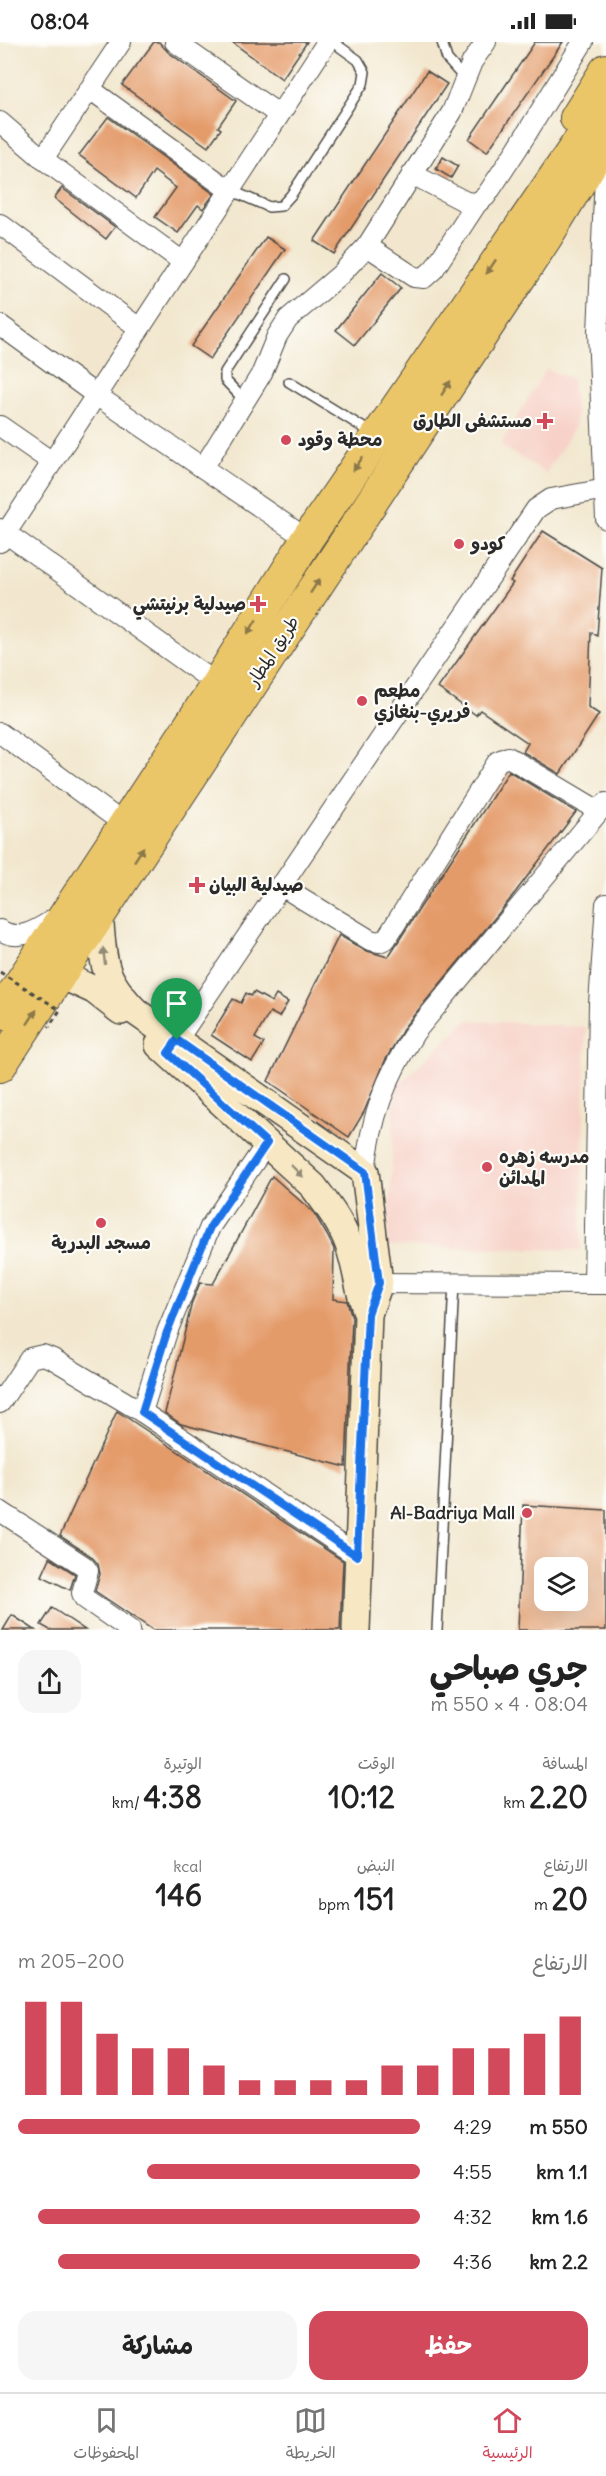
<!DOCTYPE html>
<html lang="ar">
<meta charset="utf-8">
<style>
body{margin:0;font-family:Delius,"Playpen Sans Arabic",sans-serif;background:#f6f6f6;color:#222;direction:rtl;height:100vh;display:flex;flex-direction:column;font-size:22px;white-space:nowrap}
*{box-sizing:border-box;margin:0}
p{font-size:20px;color:#767676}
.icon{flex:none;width:33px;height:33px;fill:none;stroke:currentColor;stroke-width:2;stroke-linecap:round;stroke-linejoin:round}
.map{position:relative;height:1588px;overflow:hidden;direction:ltr}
.sheet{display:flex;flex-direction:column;background:#fff;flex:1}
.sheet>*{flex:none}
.buttons{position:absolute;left:534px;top:1515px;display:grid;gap:12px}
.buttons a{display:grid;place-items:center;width:54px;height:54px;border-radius:12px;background:#fff;box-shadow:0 6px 24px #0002;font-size:30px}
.pin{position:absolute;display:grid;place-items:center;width:51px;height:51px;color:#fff;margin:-62px -26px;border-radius:50% 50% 50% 0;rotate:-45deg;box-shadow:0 0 6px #0007}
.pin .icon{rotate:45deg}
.round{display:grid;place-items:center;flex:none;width:63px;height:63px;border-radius:18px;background:#f6f6f6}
.overview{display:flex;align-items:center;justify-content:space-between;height:102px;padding:0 18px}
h1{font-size:33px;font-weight:700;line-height:45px}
.metrics{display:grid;grid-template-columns:repeat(3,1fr);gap:9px;height:102px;padding:6px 18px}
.metrics div{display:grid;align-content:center}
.metrics b{font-size:30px;font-weight:700}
.metrics small{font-size:16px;font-weight:400}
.metrics p{font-size:16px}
.chart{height:168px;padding:12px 18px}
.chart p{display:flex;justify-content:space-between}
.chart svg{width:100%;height:108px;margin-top:6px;stroke:#d1495b;stroke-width:6}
.cta{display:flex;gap:12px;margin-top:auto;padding:12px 18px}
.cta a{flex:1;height:69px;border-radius:18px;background:#d1495b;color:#fff;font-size:24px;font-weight:700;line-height:69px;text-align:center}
.cta a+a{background:#f6f6f6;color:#222}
ul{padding:0 18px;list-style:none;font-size:20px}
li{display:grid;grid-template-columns:96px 72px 1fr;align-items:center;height:45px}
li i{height:15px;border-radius:8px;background:#d1495b}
.status{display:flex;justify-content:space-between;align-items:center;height:42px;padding:0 30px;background:#fff;direction:ltr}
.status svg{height:16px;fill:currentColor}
.tab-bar{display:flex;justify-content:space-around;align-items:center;height:84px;border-top:2px solid #e0e0e0;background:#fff;font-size:16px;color:#767676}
.tab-bar a{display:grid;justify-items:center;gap:3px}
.tab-bar .active{color:#d1495b}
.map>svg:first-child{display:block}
</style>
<div class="status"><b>08:04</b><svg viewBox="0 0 49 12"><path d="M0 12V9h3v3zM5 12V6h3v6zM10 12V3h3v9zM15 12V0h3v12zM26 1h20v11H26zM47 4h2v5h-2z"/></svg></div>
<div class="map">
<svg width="606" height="1588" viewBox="0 0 606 1588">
<rect width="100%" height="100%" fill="#fdfcf7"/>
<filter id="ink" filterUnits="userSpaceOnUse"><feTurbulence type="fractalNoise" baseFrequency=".0167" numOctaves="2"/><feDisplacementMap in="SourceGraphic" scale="12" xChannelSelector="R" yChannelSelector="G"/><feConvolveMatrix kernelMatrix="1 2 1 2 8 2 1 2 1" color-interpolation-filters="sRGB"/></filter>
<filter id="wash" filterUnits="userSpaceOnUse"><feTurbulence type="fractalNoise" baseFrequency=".008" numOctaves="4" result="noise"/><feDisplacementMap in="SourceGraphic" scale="24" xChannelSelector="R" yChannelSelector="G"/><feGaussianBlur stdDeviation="1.35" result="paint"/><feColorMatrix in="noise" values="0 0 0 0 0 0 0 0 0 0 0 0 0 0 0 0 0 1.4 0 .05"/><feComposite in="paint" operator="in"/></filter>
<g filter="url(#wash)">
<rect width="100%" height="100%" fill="#f2e7ce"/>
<g fill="#f7d1c7">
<polygon points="546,327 572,337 576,373 574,386 546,431 500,403"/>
<polygon points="468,978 586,985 581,1208 388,1204 395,1045"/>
</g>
<g id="blocks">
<g fill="#e49b6b" fill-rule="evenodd">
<polygon points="154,0 159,0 168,10 236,59 218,85 221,87 208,105 122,43"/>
<polygon points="232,0 307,0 282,37"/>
<polygon points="535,0 563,0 487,110 469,97"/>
<polygon points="427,29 447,42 334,212 314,199"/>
<polygon points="108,75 214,152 203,167 198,163 178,191 155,175 176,146 154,129 136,156 79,113"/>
<polygon points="443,115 458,124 451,136 436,127"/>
<polygon points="62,146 115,185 106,197 54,156"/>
<polygon points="266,195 285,207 210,317 191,304"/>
<polygon points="382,231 401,246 355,303 336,288"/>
<polygon points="543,489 602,526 597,594 591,590 588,665 599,672 560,732 523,710 528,701 480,668 476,673 438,646 513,541 510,539"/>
<polygon points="509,729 576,770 508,860 405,984 385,1019 364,1070 349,1095 268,1039 339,893 364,908 388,915"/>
<polygon points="254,950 272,960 276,953 288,960 279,975 270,970 255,996 264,1001 252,1020 211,993 233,957 241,961 246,951 251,954"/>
<polygon points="272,1134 314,1171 327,1193 334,1207 333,1257 347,1259 352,1275 346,1425 181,1382 165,1371 192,1260 200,1241 213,1242"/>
<polygon points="117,1369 343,1519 340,1588 153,1588 95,1549 100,1532 98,1522 91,1514 60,1494"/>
<path d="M523,1463L606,1468V1588H518ZM544,1526H578V1558H544Z"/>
<polygon points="50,1516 75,1532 70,1548 42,1534"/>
<polygon points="52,1566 85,1588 50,1588 41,1583"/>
<polygon points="12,1573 35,1588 3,1588"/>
</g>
</g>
</g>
<g filter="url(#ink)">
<use href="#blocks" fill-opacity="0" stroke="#494743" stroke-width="1.5"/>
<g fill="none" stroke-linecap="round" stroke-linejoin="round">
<defs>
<g id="service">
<polyline points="442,0 447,17 464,36"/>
<polyline points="230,148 269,165 281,164 291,153 363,42 365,30 358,18 333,0"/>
<polyline points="289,340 372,391"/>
<polyline points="245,359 225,338 225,330 286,237"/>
<polyline points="437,1588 454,1241"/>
</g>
<g id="minor">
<polyline points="175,0 278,72"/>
<polyline points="90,47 229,148"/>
<polyline points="0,80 43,117 183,220"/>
<polyline points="43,117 121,0"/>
<polyline points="412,132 466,160 477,161 486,154 517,107 583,0"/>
<polyline points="605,133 598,290 606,477"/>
<polyline points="0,182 139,286"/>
<polyline points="367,204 414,235 424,236 434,227 477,161"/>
<polyline points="0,283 96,353 307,497"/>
<polyline points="0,384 52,420"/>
<polyline points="203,426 262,331 277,294 288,277 340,233 367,204 452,70 472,20 486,0"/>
<polyline points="0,487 217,642"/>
<polyline points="0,500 327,0"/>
<polyline points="0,691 124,782"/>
<polyline points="280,843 370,898 379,900 386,897 498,719 508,715 597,768"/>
<path d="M0,888C22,902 41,884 60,874"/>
<polyline points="169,1010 536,467 551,457 606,447"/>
<path d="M365,1130C371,1075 385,1037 415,990L606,761"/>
<polyline points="366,1241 606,1242"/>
<polyline points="594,1242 599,962 606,862"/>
<polyline points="0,1361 30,1316 43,1313 53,1317 142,1370 357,1514"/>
<polyline points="142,1370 167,1290 210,1185 267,1101"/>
<polyline points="0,1469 84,1524 88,1529 82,1551 84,1556 130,1588"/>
</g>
<g id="secondary">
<path d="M99,872C104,921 100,933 136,970L365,1130L379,1241L368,1272L356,1588"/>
<polyline points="59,932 94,948 121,969"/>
<path d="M159,1003L313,1144C329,1165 346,1187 352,1213C358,1233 359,1252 368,1272"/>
</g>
<g id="trunk">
<polyline points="576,76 606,28"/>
<polyline points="0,972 217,642 307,497 606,60"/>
<polyline points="0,1024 547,194 606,97"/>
</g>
</defs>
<use href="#service" stroke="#494743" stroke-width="12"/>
<use href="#minor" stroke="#494743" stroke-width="22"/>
<use href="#secondary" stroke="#494743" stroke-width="30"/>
<use href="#trunk" stroke="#494743" stroke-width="34"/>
<use href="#service" stroke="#fff" stroke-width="9"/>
<use href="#minor" stroke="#fff" stroke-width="20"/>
<use href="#secondary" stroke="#f7e8c3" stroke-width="27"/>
<use href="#trunk" stroke="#ebc669" stroke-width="32"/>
<polyline stroke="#494743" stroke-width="3" stroke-dasharray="4.5 4.5" stroke-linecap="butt" points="0,930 60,968 49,985"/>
</g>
<defs><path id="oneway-solid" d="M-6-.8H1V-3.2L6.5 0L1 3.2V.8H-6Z" transform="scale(1.5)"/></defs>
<g fill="#8b784a">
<use href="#oneway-solid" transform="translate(491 225) rotate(124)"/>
<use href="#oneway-solid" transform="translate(446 346) rotate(-57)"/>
<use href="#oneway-solid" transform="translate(358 422) rotate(124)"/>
<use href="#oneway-solid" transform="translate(315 544) rotate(-57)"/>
<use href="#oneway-solid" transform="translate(252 585) rotate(122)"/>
<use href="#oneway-solid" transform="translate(139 812) rotate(-57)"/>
<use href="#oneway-solid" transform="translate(32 975) rotate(-57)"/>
</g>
<g fill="#918a77">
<use href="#oneway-solid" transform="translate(104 914) rotate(-97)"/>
<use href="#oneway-solid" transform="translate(297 1129) rotate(44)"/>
</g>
</g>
<g fill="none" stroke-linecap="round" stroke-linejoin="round" filter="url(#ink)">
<defs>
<polygon id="route" points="177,998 365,1130 379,1241 368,1272 357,1514 142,1370 167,1290 210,1185 267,1101 168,1011"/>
</defs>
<use href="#route" stroke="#fff" stroke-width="12"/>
<use href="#route" stroke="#1a73e8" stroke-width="8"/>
</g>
<g fill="#d1495b" stroke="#fdfcf7" stroke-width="2">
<path d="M542 370h6v6h6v6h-6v6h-6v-6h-6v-6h6z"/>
<circle cx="286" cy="398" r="6"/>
<circle cx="459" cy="502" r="6"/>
<path d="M255 553h6v6h6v6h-6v6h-6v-6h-6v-6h6z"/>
<circle cx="362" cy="659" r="6"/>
<path d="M194 834h6v6h6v6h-6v6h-6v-6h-6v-6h6z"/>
<circle cx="487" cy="1125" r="6"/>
<circle cx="101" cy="1181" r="6"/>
<circle cx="527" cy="1471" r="6"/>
</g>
<g text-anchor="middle" stroke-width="4.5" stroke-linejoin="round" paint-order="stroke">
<g font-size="18" font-weight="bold" fill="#2b2b2b" stroke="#fdfcf7" text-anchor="start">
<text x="532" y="385" text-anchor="end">مستشفى الطارق</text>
<text x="298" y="404">محطة وقود</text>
<text x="471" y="508">كودو</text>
<text x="246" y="568" text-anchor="end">صيدلية برنيتشي</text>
<text x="374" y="655">مطعم<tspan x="374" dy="21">فريري-بنغازي</tspan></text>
<text x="209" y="849">صيدلية البيان</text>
<text x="499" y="1121">مدرسه زهره<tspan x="499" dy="21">المدائن</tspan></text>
<text x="101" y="1207" text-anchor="middle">مسجد البدرية</text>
<text x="515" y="1477" text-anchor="end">Al-Badriya Mall</text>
</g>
<g font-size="18" fill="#2b2b2b" stroke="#fdfcf7">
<text transform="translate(273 609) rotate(-57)" y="6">طريق المطار</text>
</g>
</g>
</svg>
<div class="buttons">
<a><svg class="icon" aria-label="layers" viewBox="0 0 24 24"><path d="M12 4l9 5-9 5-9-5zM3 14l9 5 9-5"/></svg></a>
</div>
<div class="pin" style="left:177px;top:998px;background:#1e9e55"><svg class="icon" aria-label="arrive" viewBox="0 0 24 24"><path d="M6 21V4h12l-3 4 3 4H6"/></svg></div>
</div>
<section class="sheet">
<div class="overview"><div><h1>جري صباحي</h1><p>08:04 · 4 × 550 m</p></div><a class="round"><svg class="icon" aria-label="share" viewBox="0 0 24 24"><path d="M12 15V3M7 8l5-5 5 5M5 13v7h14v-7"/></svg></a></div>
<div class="metrics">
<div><p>المسافة</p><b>2.20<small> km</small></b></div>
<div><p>الوقت</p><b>10:12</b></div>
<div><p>الوتيرة</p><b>4:38<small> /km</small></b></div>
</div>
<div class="metrics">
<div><p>الارتفاع</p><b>20<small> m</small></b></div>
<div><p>النبض</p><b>151<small> bpm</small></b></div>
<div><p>kcal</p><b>146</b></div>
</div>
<div class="chart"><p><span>الارتفاع</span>200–205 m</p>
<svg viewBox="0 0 160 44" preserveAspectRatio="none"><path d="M5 44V6M15 44V6M25 44V19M35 44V25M45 44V25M55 44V32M65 44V38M75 44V38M85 44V38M95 44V38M105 44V32M115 44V32M125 44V25M135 44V25M145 44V19M155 44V12"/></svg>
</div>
<ul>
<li><b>550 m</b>4:29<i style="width:100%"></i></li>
<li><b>1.1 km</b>4:55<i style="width:68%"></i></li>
<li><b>1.6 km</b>4:32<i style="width:95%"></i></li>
<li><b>2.2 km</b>4:36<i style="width:90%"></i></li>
</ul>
<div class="cta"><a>حفظ</a><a>مشاركة</a></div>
</section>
<nav class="tab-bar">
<a class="active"><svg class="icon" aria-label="home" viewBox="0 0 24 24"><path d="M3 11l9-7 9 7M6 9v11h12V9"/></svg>الرئيسية</a>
<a><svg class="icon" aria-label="map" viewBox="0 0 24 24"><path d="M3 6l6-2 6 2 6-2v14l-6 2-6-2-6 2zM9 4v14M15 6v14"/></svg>الخريطة</a>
<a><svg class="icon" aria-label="saved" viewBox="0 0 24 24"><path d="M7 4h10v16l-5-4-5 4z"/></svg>المحفوظات</a>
</nav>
